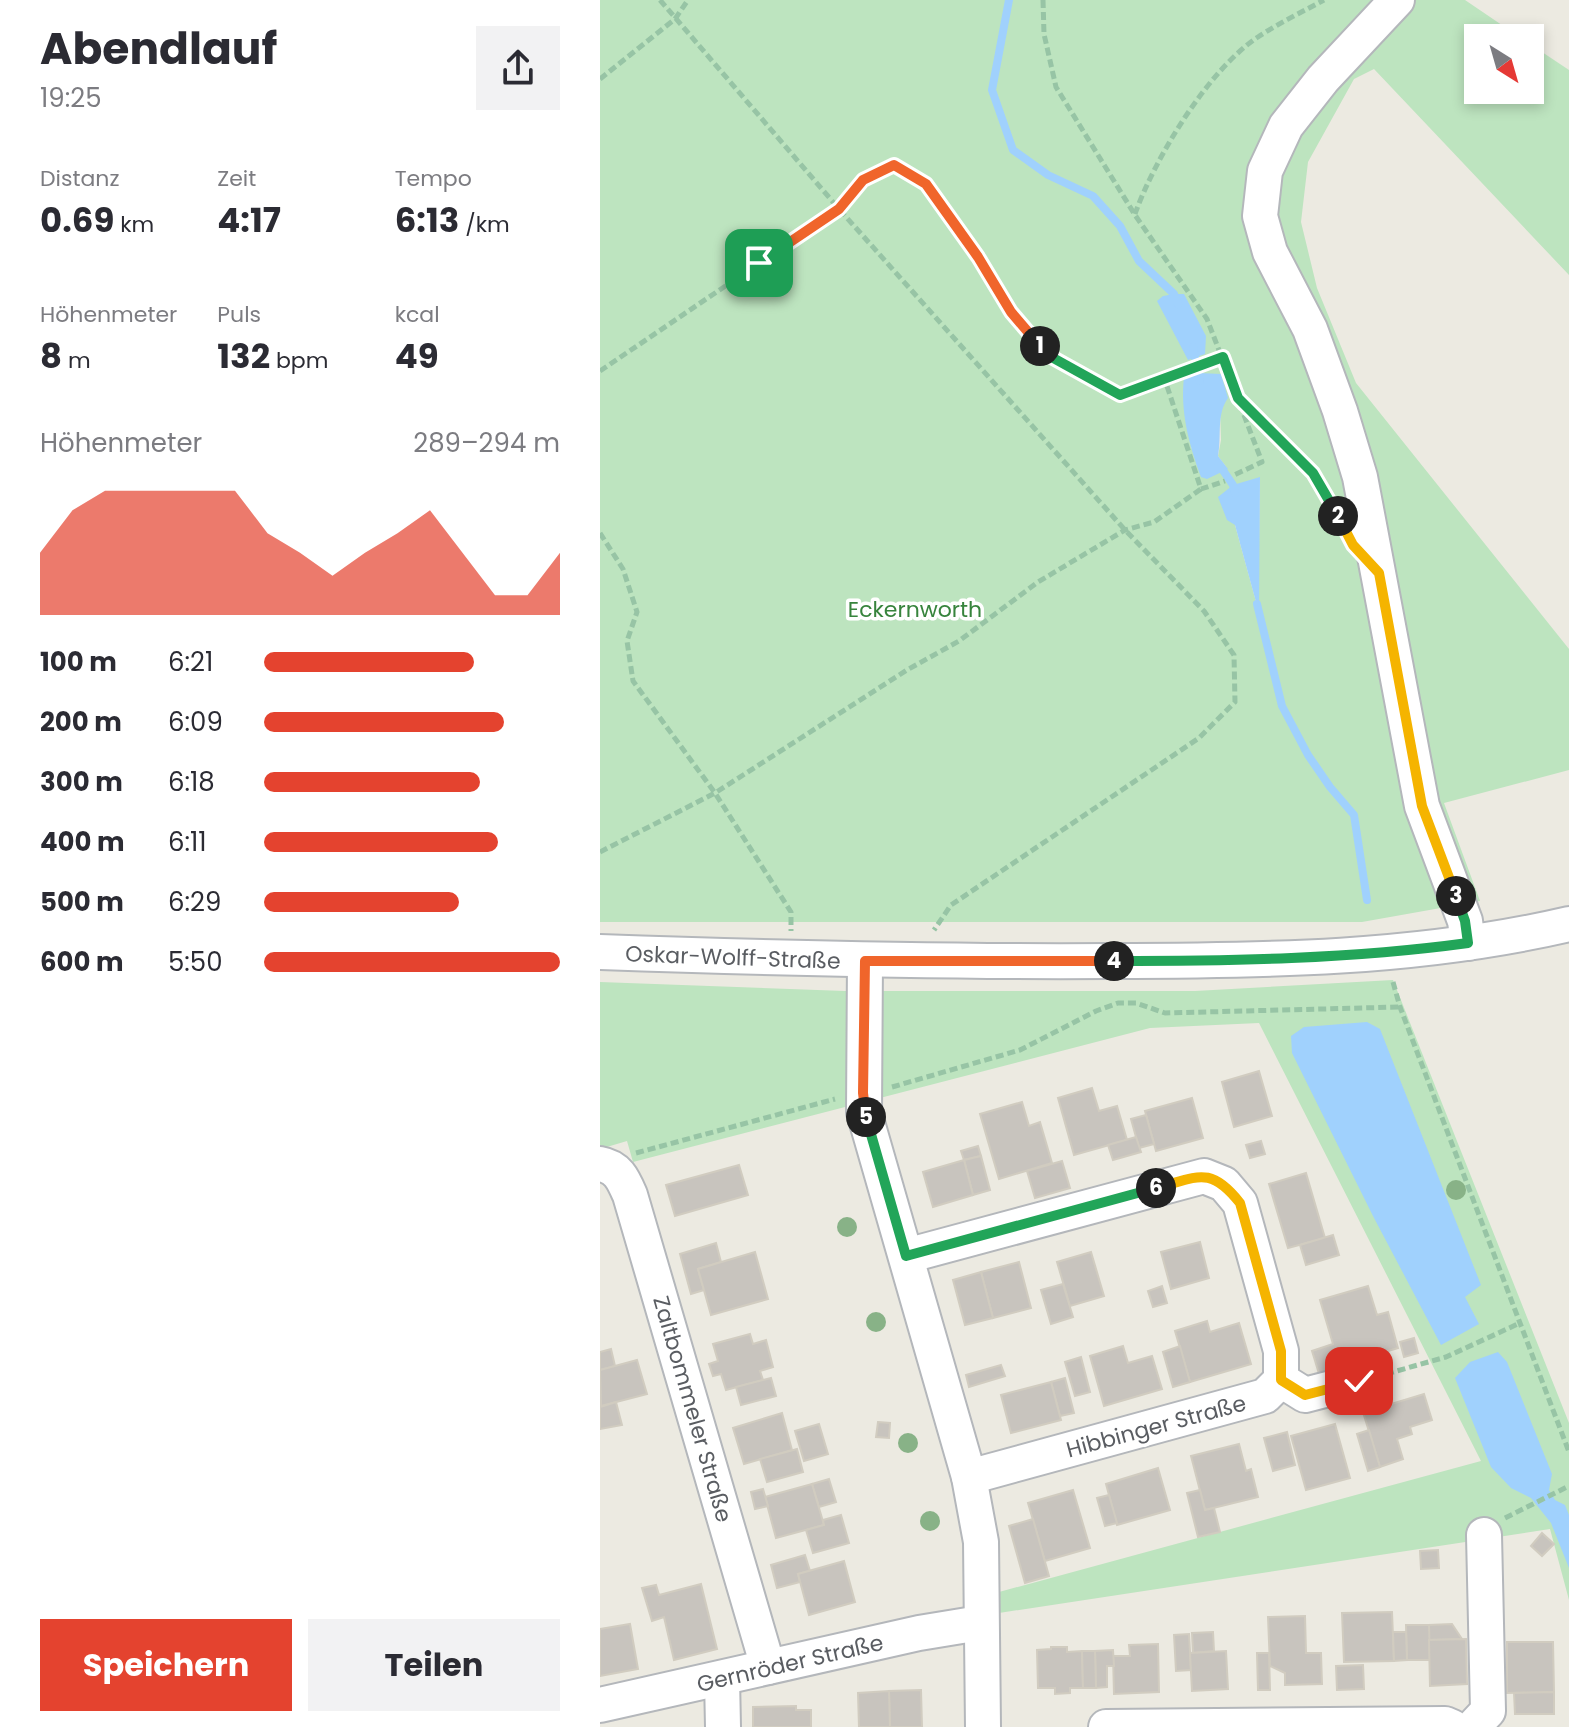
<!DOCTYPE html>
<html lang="de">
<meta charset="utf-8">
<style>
body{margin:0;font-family:Poppins,sans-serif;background:#f2f2f3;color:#2b2b33;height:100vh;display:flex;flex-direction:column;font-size:30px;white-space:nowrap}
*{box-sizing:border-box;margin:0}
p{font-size:26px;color:#7c7c81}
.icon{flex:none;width:44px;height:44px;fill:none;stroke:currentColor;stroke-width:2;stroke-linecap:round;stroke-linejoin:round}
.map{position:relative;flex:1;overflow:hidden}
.sheet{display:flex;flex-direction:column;background:#fff;width:600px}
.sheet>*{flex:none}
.needle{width:52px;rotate:143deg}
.controls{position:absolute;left:864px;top:24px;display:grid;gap:16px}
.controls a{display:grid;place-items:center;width:80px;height:80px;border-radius:0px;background:#fff;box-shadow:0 4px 12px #0003;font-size:40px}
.pin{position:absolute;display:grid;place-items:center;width:68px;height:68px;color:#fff;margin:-34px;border-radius:16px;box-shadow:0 4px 12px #0006}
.km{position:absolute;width:40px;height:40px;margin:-20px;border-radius:50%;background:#222;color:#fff;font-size:22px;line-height:40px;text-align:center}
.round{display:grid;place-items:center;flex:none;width:84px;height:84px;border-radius:0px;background:#f2f2f3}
.overview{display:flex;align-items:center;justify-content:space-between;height:136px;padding:0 40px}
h1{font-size:44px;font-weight:700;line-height:60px}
.figures{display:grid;grid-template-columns:repeat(3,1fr);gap:12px;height:136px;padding:8px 40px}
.figures div{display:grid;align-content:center}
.figures b{font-size:34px;font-weight:700}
.figures small{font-size:22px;font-weight:400}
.figures p{font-size:22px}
.chart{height:224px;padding:16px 40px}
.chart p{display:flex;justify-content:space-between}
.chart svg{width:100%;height:144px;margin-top:8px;fill:#e4432f;opacity:.7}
.cta{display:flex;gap:16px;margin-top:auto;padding:16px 40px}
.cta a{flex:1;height:92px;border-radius:0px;background:#e4432f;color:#fff;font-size:32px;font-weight:700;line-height:92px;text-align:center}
.cta a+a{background:#f2f2f3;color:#2b2b33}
ul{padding:0 40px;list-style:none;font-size:26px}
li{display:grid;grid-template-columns:128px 96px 1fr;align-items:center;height:60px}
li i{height:20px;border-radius:10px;background:#e4432f}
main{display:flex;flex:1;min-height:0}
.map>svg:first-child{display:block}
</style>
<main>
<section class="sheet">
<div class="overview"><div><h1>Abendlauf</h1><p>19:25</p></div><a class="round"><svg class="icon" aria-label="share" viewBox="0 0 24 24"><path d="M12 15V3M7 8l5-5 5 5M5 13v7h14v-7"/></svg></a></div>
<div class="figures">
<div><p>Distanz</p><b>0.69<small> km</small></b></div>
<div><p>Zeit</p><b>4:17</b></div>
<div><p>Tempo</p><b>6:13<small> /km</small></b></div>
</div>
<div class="figures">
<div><p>Höhenmeter</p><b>8<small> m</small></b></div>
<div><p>Puls</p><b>132<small> bpm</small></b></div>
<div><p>kcal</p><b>49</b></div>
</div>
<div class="chart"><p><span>Höhenmeter</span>289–294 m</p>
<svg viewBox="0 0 160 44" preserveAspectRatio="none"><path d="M0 44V25L10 12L20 6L30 6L40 6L50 6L60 6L70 19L80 25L90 32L100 25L110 19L120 12L130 25L140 38L150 38L160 25V44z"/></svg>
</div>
<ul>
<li><b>100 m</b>6:21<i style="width:71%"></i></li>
<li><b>200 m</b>6:09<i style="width:81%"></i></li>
<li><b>300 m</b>6:18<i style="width:73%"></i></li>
<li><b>400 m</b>6:11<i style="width:79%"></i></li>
<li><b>500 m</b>6:29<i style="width:66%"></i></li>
<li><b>600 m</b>5:50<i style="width:100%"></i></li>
</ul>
<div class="cta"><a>Speichern</a><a>Teilen</a></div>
</section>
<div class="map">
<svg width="969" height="1727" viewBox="0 0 969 1727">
<rect width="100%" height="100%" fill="#eceae1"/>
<g fill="#bde4bf" fill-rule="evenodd">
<path d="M0,0H865L921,38H878V90H930V44L969,70V275L774,69L754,79L708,162L701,222L717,288L756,383L969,649V770L844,803L880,901L762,922H0ZM620,409L621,440L618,456L627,468L591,448ZM660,478L658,609L635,525Z"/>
<polygon points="793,980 969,1423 969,1600 950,1529 399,1613 399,1592 881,1461 659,1023 550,1028 33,1162 27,1141 0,1149 0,982 245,991 595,991"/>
</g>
<g fill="#a0d1fd">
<polygon points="574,294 584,294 606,336 605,354 588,360 557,301 563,296"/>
<path d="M599,373L621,374L628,398C616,415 622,435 618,456L628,469L607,479L601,477C589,444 580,412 584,377Z"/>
<polygon points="660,477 659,613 635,525 627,520 618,497 633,485"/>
<polygon points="767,1022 780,1029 881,1285 865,1297 879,1324 841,1345 773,1216 692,1053 691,1036 704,1027"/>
<polygon points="898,1352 907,1362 952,1474 949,1490 955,1500 965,1505 969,1515 969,1568 951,1523 931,1498 911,1488 891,1467 855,1378 870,1362"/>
</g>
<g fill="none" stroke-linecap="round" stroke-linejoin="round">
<g stroke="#a0d1fd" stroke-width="8">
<polyline points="409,0 392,90 413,150 448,175 493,196 520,226 539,261 574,294 578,304"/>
<polyline points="593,347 600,381"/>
<polyline points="618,463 633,485 635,493"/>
<polyline points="657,604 682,706 708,755 730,787 754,815 767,900"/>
</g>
</g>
<g fill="#c8c4be" stroke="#d1ccc0" stroke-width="2">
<polygon points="659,1071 672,1116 634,1127 622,1082"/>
<polygon points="492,1088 499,1111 517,1106 527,1140 474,1155 458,1098"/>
<polygon points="592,1098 603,1138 556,1151 545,1111"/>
<polygon points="422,1102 429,1126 440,1122 452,1163 399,1179 380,1114"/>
<polygon points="546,1115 554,1144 539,1148 531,1119"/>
<polygon points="536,1137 541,1152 513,1160 508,1145"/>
<polygon points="661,1141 665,1154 650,1158 646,1145"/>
<polygon points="378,1146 381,1156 364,1160 361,1151"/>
<polygon points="381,1156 390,1190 373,1195 364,1160"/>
<polygon points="364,1160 373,1195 333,1207 323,1172"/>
<polygon points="462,1161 470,1188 435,1198 427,1171"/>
<polygon points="139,1165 148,1195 75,1216 66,1185"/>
<polygon points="706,1173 725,1238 688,1248 669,1184"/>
<polygon points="733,1235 739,1255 706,1265 700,1245"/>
<polygon points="600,1242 609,1278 571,1289 561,1252"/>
<polygon points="116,1243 121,1262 98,1269 104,1290 91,1294 80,1254"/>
<polygon points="155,1252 168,1299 111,1315 98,1269"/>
<polygon points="491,1252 504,1296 470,1306 457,1262"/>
<polygon points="419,1262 431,1308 393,1318 381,1272"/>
<polygon points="381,1272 393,1318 365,1325 353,1280"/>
<polygon points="463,1284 473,1317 451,1324 441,1290"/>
<polygon points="562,1286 567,1303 553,1307 548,1291"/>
<polygon points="768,1286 777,1315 788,1312 798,1348 788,1351 791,1362 765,1369 762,1359 746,1363 748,1369 720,1377 712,1351 733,1344 720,1300"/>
<polygon points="607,1321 610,1332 639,1323 651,1364 590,1382 575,1331"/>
<polygon points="150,1334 153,1344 166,1340 173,1367 160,1371 163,1380 126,1390 121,1374 113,1376 109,1364 118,1361 113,1344"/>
<polygon points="814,1338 818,1353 804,1357 800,1342"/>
<polygon points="523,1346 528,1363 552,1356 562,1389 504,1406 490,1356"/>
<polygon points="580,1346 590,1382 573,1387 563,1352"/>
<polygon points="11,1349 15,1366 0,1370 0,1352"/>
<polygon points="481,1357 490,1392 475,1396 465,1362"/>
<polygon points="37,1360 47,1394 1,1406 0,1370"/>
<polygon points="401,1365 405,1376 369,1387 366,1375"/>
<polygon points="171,1378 176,1396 141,1405 136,1387"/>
<polygon points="465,1378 474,1413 460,1416 451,1382"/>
<polygon points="451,1382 461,1420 411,1433 401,1395"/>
<polygon points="824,1394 832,1420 810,1427 812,1434 797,1439 803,1459 780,1467 762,1409 787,1401 788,1405"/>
<polygon points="16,1402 22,1425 0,1429 0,1407"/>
<polygon points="182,1413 192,1450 144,1464 133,1428"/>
<polygon points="278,1422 290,1423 289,1438 276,1437"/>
<polygon points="219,1424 228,1454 204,1461 195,1431"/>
<polygon points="735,1424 750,1478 706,1490 691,1436"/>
<polygon points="769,1430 780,1467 768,1471 757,1434"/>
<polygon points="687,1432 695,1465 673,1471 664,1438"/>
<polygon points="639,1444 646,1471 651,1469 658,1497 605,1510 591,1456"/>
<polygon points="197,1449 203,1472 167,1482 160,1459"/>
<polygon points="558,1468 570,1510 517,1525 506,1484"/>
<polygon points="229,1479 236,1502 219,1507 212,1484"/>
<polygon points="212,1484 224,1525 176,1538 165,1497"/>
<polygon points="163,1489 168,1506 155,1509 151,1492"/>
<polygon points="473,1490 490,1548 445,1561 428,1503"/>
<polygon points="600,1490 605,1510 614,1508 620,1532 598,1537 587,1493"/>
<polygon points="509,1495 517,1523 505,1526 497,1498"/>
<polygon points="241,1515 249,1543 213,1553 206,1530 224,1525 223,1520"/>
<polygon points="433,1519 449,1576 425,1583 409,1526"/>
<polygon points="942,1533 954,1544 942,1556 931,1546"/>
<polygon points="838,1550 839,1568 821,1569 820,1551"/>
<polygon points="205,1555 210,1571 198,1574 200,1582 177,1588 171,1565"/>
<polygon points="244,1561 255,1602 209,1615 198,1574"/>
<polygon points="101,1584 117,1649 74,1660 64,1617 52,1621 42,1588 56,1585 59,1595"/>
<polygon points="792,1612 794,1661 744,1662 742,1613"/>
<polygon points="705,1616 706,1653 721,1653 722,1684 685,1685 685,1673 670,1666 668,1617"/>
<polygon points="30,1624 38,1669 0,1676 0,1629"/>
<polygon points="852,1624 862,1639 829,1640 829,1625"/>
<polygon points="806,1625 829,1625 830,1660 807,1660"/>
<polygon points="613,1632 614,1651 593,1653 592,1633"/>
<polygon points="793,1632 806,1632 807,1660 794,1661"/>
<polygon points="589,1634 591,1670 576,1671 574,1635"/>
<polygon points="866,1639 867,1684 830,1686 829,1640"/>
<polygon points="907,1642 953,1642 954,1692 907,1693"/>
<polygon points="558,1644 559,1692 514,1694 513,1656 530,1656 529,1645"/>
<polygon points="451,1647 467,1647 467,1652 482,1651 483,1688 470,1688 470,1693 455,1694 455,1688 438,1688 437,1650 451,1649"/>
<polygon points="513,1650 514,1666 507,1666 507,1687 496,1688 495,1651"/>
<polygon points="482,1651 495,1651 496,1688 483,1688"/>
<polygon points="626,1651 628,1689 592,1691 590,1653"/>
<polygon points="657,1653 669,1653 670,1690 658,1690"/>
<polygon points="763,1665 764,1689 737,1690 736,1666"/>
<polygon points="321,1690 322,1727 290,1727 289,1691"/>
<polygon points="289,1691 290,1727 259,1727 258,1693"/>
<polygon points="954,1692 954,1714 915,1714 914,1693"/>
<polygon points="196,1706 196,1710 211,1710 211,1727 153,1727 153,1707"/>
</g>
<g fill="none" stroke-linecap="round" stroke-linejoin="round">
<defs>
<g id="minor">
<polyline points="797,0 723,79 686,126 665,171 660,216 670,252 710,329 740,411 760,477 822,806 865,921 868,943"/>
<path d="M0,952C170,958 340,962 510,961C664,961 819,959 969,924"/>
<polyline points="265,961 264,1112 369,1477 381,1542 383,1727"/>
<path d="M0,1164C18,1167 23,1179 30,1195L168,1667"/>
<polyline points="306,1256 604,1176 624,1184 640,1203 681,1351 681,1380 665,1396 369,1477"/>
<polyline points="681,1380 705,1395 759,1381"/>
<polyline points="122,1678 123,1727"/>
<polyline points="0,1705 319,1633 380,1623"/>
<polyline points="506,1727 845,1724 852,1727"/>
<polyline points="873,1727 888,1711 884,1535"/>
</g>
</defs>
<use href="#minor" stroke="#b4b7bb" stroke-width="38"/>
<g stroke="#97c4a5" stroke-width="5" stroke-dasharray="8 4" stroke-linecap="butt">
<polyline points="60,0 239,209 525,530 604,611 634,655 635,702 599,738 351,905 334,930"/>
<polyline points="443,0 444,34 456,87 535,215 607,319 662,462 632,476"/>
<polyline points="0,79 75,19 88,0"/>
<path d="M535,214C555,158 608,70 658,37C679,23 702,12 724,0"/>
<polyline points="623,357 564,377 601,489 625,481"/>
<polyline points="0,371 239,209 263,180 294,165 326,184 378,257 411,312 446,354 520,395 564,377"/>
<polyline points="641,400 713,473 733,507"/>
<polyline points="0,533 23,569 37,612 27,641 33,681 115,793 191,912 191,931"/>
<polyline points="0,852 115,793 307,670 359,641 438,582 525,530 554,522 601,489"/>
<polyline points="793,982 800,1007 969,1452"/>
<polyline points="292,1087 420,1050 496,1011 518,1003 536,1003 565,1013 800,1007"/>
<polyline points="36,1153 235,1099"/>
<polyline points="786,1374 846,1357 920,1323"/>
<polyline points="905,1518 969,1486"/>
</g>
<use href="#minor" stroke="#fff" stroke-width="34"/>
</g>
<g fill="#88b287">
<circle cx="856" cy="1190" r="10"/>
<circle cx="247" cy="1227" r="10"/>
<circle cx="276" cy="1322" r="10"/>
<circle cx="308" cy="1443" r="10"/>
<circle cx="330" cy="1521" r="10"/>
</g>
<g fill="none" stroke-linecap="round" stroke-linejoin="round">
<defs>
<polyline id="split-1" points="159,263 239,209 263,180 294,165 326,184 378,257 411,312 440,346"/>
<polyline id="split-2" points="440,346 446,354 520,395 623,357 638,398 713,473 738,516"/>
<polyline id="split-3" points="738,516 753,545 779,573 822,806 856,896"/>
<path id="split-4" d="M514,961C632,961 751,959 868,943L865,921L856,896"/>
<polyline id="split-5" points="266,1117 263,1093 265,961 514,961"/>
<polyline id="split-6" points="266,1117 306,1256 556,1188"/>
<path id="split-7" d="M556,1188C598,1177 610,1165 640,1203L681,1351V1380L705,1395L759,1381"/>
</defs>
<use href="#split-1" stroke="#fff" stroke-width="16"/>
<use href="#split-2" stroke="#fff" stroke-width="16"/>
<use href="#split-3" stroke="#fff" stroke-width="16"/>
<use href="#split-4" stroke="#fff" stroke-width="16"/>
<use href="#split-5" stroke="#fff" stroke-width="16"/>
<use href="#split-6" stroke="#fff" stroke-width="16"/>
<use href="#split-7" stroke="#fff" stroke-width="16"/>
<use href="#split-1" stroke="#f0652b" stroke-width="10"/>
<use href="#split-2" stroke="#22a559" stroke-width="10"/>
<use href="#split-3" stroke="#f5b400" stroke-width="10"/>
<use href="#split-4" stroke="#22a559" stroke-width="10"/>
<use href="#split-5" stroke="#f0652b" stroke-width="10"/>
<use href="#split-6" stroke="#22a559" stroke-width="10"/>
<use href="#split-7" stroke="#f5b400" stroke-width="10"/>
</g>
<g text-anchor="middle" stroke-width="7" stroke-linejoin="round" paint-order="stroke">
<g font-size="22" fill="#37843d" stroke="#fff">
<text x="315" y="617">Eckernworth</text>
</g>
<g font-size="22" fill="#5a5d62" stroke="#fff">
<text transform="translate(133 957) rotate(2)" y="8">Oskar-Wolff-Straße</text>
<text transform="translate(93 1409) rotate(74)" y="8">Zaltbommeler Straße</text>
<text transform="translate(556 1426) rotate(-15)" y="8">Hibbinger Straße</text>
<text transform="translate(190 1663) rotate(-13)" y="8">Gernröder Straße</text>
</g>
</g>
</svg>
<div class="controls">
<a><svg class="needle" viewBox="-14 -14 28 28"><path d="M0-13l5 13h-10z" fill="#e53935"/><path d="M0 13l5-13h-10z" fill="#7c7c81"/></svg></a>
</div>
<div class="pin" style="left:159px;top:263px;background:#1e9e55"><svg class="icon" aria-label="arrive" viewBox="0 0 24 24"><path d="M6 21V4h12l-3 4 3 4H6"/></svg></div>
<div class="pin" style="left:759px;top:1381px;background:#d93025"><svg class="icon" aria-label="check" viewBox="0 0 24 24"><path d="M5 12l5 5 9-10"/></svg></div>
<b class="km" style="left:440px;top:346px">1</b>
<b class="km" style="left:738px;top:516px">2</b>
<b class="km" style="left:856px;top:896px">3</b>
<b class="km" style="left:514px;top:961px">4</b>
<b class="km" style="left:266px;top:1117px">5</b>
<b class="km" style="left:556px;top:1188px">6</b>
</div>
</main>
